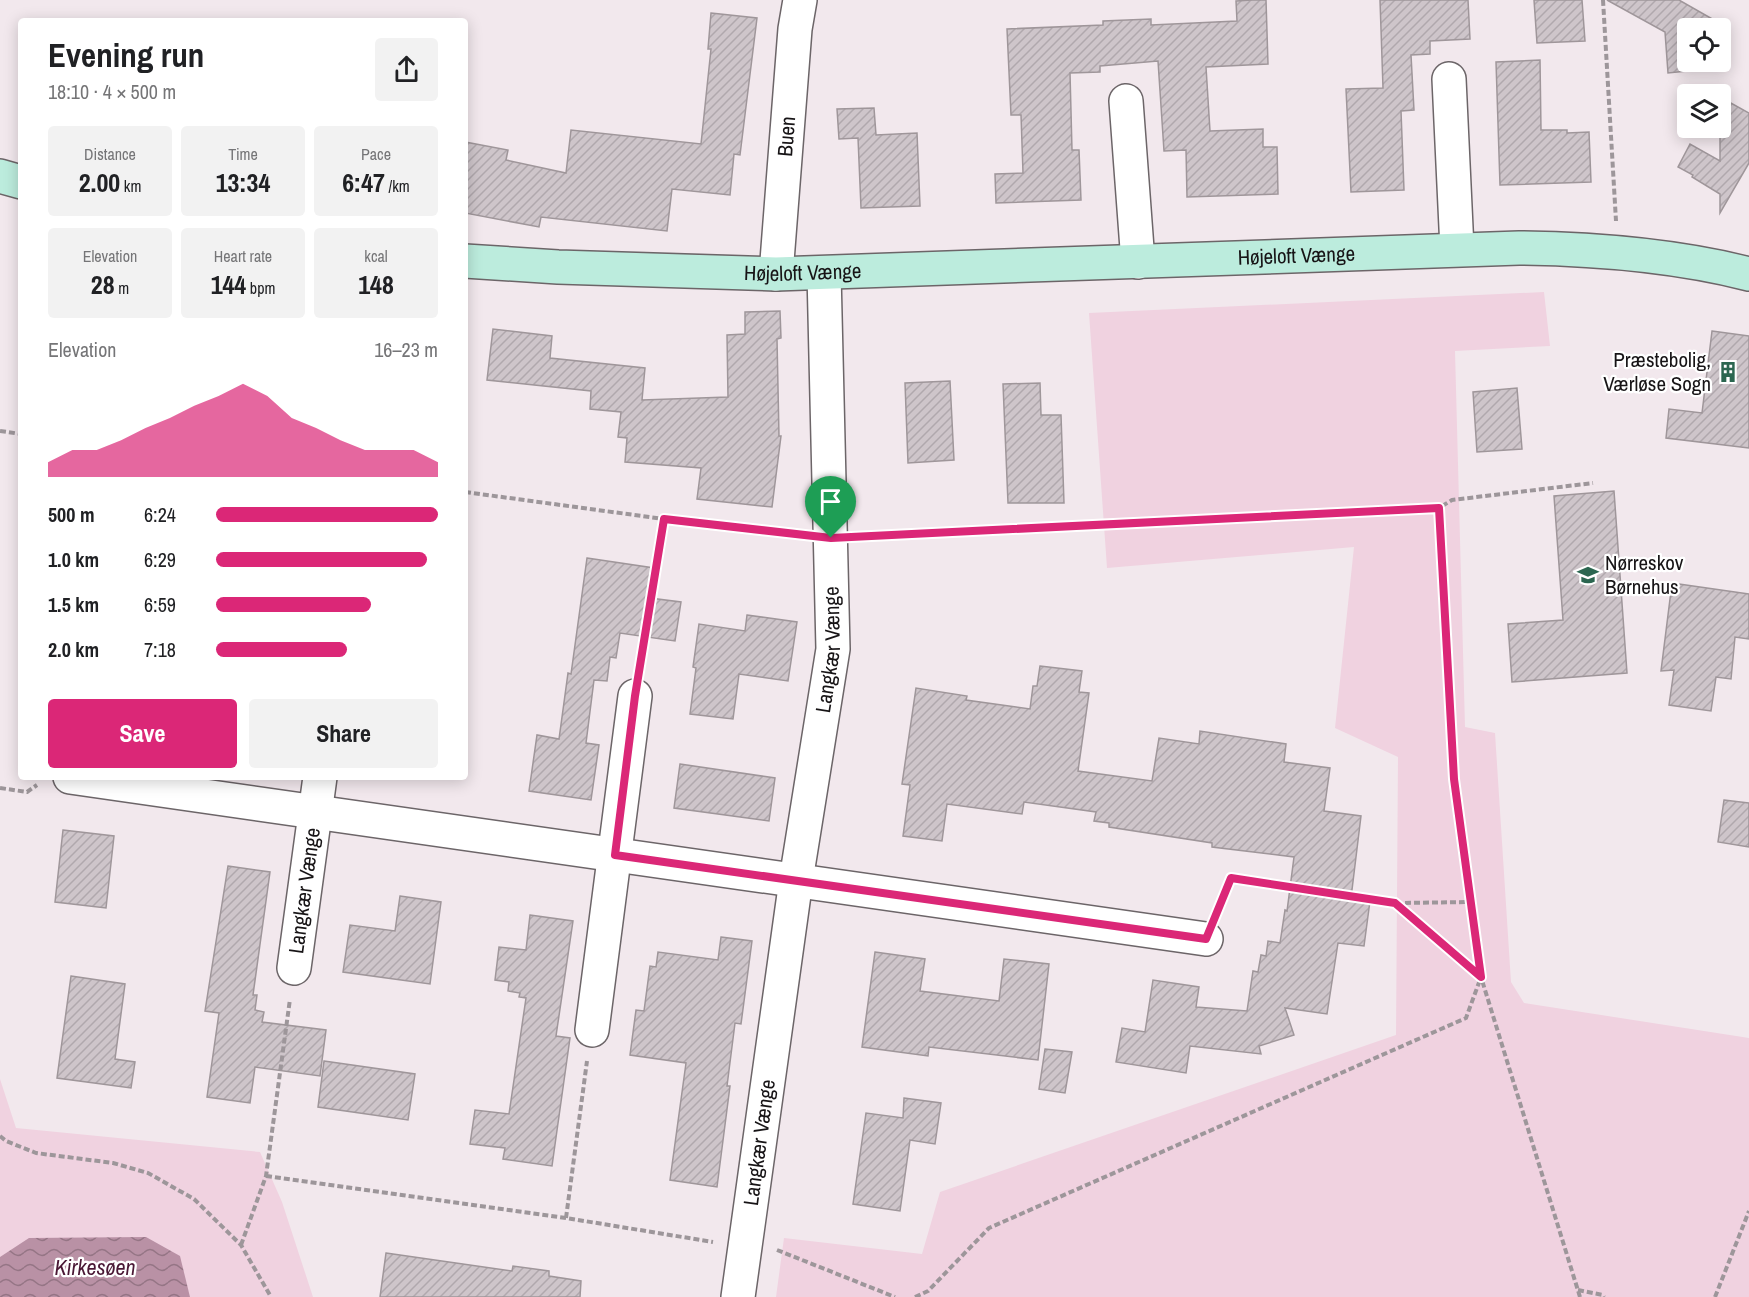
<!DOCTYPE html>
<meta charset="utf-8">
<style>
body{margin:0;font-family:"Archivo Narrow",sans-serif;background:#f2f2f2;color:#202124;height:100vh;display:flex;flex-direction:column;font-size:22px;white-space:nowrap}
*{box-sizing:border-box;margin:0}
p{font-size:20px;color:#757577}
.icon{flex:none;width:33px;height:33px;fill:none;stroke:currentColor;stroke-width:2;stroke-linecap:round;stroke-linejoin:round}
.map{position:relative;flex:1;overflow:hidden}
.side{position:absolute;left:18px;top:18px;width:450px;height:762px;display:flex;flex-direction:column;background:#fff;border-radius:6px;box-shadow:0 3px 15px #0003}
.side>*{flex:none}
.controls{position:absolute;left:1677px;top:18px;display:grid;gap:12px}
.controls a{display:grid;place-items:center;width:54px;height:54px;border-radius:6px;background:#fff;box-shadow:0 3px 15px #0003;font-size:30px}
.pin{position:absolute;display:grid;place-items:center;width:51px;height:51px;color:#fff;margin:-62px -26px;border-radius:50% 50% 50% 0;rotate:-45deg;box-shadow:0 0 6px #0007}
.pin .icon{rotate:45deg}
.round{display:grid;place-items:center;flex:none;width:63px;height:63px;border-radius:6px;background:#f2f2f2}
.head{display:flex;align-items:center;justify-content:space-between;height:102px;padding:0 30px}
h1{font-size:33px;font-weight:800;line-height:45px}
.figures{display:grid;grid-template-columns:repeat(3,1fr);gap:9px;height:102px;padding:6px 30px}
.figures div{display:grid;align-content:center;border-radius:6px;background:#f2f2f2;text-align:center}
.figures b{font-size:26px;font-weight:800}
.figures small{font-size:16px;font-weight:400}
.figures p{font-size:16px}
.chart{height:168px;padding:12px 30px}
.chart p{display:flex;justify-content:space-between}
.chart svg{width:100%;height:108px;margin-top:6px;fill:#db2777;opacity:.7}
.primary-button{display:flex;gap:12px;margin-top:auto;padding:12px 30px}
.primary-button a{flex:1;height:69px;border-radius:6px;background:#db2777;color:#fff;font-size:24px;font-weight:800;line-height:69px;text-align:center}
.primary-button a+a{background:#f2f2f2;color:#202124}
ul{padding:0 30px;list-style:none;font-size:20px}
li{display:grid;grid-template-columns:96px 72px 1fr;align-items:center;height:45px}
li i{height:15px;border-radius:8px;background:#db2777}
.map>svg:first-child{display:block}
</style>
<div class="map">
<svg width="1749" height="1297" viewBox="0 0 1749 1297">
<defs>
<pattern id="water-waves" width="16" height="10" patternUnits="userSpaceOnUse" patternTransform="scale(1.5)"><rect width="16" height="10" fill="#b991a5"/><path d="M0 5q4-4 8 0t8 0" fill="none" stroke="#957585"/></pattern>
<pattern id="building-hatch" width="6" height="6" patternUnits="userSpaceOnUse" patternTransform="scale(1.5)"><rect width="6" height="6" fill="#cec5ca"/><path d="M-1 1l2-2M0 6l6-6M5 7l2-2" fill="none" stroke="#b0a8ad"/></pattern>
</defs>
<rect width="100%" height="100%" fill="#f2e8ed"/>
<g fill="#f0d2e0">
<polygon points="1544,292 1550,346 1455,351 1465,727 1495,733 1511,982 1524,1003 1749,1038 1749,1297 776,1297 784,1238 922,1254 940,1192 1396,1035 1398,757 1335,728 1354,547 1107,568 1089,313"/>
<polygon points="0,1079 16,1128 260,1152 282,1202 313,1297 0,1297"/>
</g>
<polygon fill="url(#water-waves)" points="146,1237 180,1256 190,1297 0,1297 0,1257 29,1238"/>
<g fill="url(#building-hatch)" stroke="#9f969a" stroke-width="1.5">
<polygon points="1252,0 1266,0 1268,64 1206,67 1210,131 1263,129 1263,147 1277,147 1278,194 1187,197 1186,150 1164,151 1158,61 1100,66 1100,72 1070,73 1072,150 1079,150 1081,200 996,203 995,174 1023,173 1021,115 1011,115 1007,29 1103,25 1103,21 1151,19 1151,25 1237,21 1236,1"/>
<polygon points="1380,0 1468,0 1470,39 1430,41 1430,54 1411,55 1414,110 1401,111 1404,190 1351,192 1346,89 1383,88"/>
<polygon points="1534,0 1582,0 1585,41 1537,43"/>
<polygon points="1607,0 1679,0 1730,29 1720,46 1720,28 1688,28 1688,62 1711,62 1707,69 1668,73 1665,32"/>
<polygon points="711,13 757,18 740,155 734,154 730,195 672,189 667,231 541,217 539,227 465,213 465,142 508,150 506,160 566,173 571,130 701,144 711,49 708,49"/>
<polygon points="1540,60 1541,130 1567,130 1567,133 1589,132 1591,182 1500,185 1496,62"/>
<polygon points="1720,97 1749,113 1749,163 1720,213 1720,194 1692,177 1693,175 1678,167 1690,144 1720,161"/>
<polygon points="874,108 876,135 917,133 920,206 861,208 858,138 839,139 837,109"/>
<polygon points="780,311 781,338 777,339 779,436 781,436 772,507 697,499 701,468 625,462 627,438 618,437 621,412 590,409 591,391 487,380 493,329 552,336 550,358 645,368 642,400 728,397 727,335 745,334 745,312"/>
<polygon points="1712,331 1749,336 1749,448 1666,438 1669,409 1702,413"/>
<polygon points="950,381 954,460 908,463 905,383"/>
<polygon points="1040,383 1041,415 1061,415 1064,503 1008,503 1003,384"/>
<polygon points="1517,388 1522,449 1477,452 1473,392"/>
<polygon points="1614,491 1627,673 1512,682 1508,624 1563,620 1554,496"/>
<polygon points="587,558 654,568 650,598 681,602 675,641 620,633 616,658 610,657 607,681 594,680 586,743 599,745 591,800 529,791 537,735 559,739 568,673 571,674"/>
<polygon points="1672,583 1749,594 1749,639 1735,637 1731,679 1716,677 1711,711 1669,705 1674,670 1661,671"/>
<polygon points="747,615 797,622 788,681 739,674 733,719 690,714 696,668 693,667 699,624 745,631"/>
<polygon points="1040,666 1082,671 1079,692 1089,693 1078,771 1152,781 1159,738 1199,744 1200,731 1286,744 1284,762 1330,768 1324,811 1361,816 1351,898 1370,901 1364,946 1338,943 1327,1014 1285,1008 1294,1035 1259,1046 1261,1054 1190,1046 1186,1073 1116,1062 1122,1028 1145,1032 1153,980 1199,987 1196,1007 1247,1011 1253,971 1258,972 1261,955 1266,956 1268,941 1280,943 1285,910 1287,911 1294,857 1212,847 1212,843 1109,827 1109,823 1094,821 1096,812 1024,802 1022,814 947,804 942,841 903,836 910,785 902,784 916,688 967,696 966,700 1030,709 1033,686 1037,686"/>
<polygon points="680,764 775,778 769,821 674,808"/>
<polygon points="1724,800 1749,803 1749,847 1718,842"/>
<polygon points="63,830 114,836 106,908 55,902"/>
<polygon points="228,866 270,872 253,995 257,995 255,1010 264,1012 262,1022 326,1030 320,1076 255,1067 250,1103 207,1097 219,1013 205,1011"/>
<polygon points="400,896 441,902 430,984 343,972 350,925 395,931"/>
<polygon points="530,915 573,921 556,1036 570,1038 552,1166 503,1159 505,1148 470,1144 475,1110 509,1114 526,998 519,997 520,993 508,991 509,982 495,980 499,947 526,950"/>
<polygon points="721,937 752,941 741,1024 735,1023 727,1086 730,1086 717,1187 670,1180 686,1063 630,1055 636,1010 644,1011 650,966 656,967 658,952 718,960"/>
<polygon points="875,952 925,959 920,991 999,1001 1004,959 1049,964 1038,1060 929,1047 928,1056 862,1047"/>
<polygon points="71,976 125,984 115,1059 135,1062 131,1088 57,1078"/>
<polygon points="1045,1049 1072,1052 1065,1093 1039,1089"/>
<polygon points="324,1061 415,1074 408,1120 318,1107"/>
<polygon points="904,1098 941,1103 935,1144 910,1140 900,1211 853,1204 866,1113 903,1118"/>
<polygon points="386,1253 512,1271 513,1266 549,1271 549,1276 581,1281 580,1297 380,1297"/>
</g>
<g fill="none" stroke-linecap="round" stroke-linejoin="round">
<defs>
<g id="street">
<polyline points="1449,79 1457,249"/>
<polyline points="1126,101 1138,262"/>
<path id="s1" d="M776,274L795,29L800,0"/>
<polyline points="70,777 1206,939"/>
<path id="s2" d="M294,968L320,777"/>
<polyline points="592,1030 635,696"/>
<path id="s3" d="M738,1297L796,880L833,649L824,273"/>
</g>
<g id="secondary">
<polyline points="0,176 21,182"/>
<path id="s4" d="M465,261L558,267L776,274L1519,248C1596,249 1674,255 1749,274"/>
</g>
</defs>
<use href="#street" stroke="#6c6568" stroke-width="36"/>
<use href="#secondary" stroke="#6c6568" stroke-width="36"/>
<g stroke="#9d969a" stroke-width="4" stroke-dasharray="6 3" stroke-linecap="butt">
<polyline points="1603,0 1616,221"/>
<polyline points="0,431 21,434"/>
<polyline points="465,492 664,519 798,535"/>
<polyline points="862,537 1439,508"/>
<polyline points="641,664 664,519"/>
<polyline points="0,788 27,792 37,785"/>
<polyline points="1396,903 1471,902"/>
<polyline points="0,1136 6,1141 36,1153 113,1163 148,1173 194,1199 241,1245 271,1297"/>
<polyline points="266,1176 566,1218 713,1242"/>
<polyline points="566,1218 587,1061"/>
<polyline points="241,1245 266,1176 290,999"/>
<polyline points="777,1250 895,1297"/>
<polyline points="1578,1290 1603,1295 1604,1297"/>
<polyline points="915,1297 928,1291 989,1228 1466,1018 1481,977 1395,903 1231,878 1218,910"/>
<polyline points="1580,1297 1481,977 1453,779 1439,508 1452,500 1593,483"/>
<polyline points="1715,1297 1749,1211"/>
</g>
<use href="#street" stroke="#fff" stroke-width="33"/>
<use href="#secondary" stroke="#bcecdd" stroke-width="33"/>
</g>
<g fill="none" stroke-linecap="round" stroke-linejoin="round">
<defs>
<polygon id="route" points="1439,508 1454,779 1481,977 1395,903 1231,878 1206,939 615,855 635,696 664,519 831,538"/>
</defs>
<use href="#route" stroke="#fff" stroke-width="12"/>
<use href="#route" stroke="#db2777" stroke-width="8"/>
</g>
<defs>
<symbol id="building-bare" viewBox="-9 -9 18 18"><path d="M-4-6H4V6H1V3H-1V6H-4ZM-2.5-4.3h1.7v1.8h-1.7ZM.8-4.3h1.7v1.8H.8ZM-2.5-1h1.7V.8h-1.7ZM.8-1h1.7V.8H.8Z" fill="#2b6650" stroke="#fff" stroke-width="2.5" paint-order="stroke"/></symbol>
<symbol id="school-bare" viewBox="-9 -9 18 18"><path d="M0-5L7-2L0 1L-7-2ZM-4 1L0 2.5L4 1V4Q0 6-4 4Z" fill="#2b6650" stroke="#fff" stroke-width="2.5" paint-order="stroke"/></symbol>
</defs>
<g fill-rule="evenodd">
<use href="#building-bare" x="1713" y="357" width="30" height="30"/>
<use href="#school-bare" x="1573" y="560" width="30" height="30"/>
</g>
<g text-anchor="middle" stroke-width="4.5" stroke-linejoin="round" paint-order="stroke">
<g font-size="21" fill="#171416" stroke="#fff">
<text dy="7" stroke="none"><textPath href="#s1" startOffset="138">Buen</textPath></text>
<text dy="7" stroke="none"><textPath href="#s4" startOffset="832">Højeloft Vænge</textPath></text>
<text dy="7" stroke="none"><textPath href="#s4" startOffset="338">Højeloft Vænge</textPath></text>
<text dy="7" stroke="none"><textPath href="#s3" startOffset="654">Langkær Vænge</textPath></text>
<text dy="7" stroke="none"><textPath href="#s2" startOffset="78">Langkær Vænge</textPath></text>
<text dy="7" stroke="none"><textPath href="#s3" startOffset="156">Langkær Vænge</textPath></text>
</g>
<g font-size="21" fill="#171416" stroke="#fff" text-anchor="end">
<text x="1711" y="367">Præstebolig,<tspan x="1711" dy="24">Værløse Sogn</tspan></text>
<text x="1605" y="570" text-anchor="start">Nørreskov<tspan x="1605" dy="24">Børnehus</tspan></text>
</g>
<g font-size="22" font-style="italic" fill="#4a1835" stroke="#fff">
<text x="95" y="1275">Kirkesøen</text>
</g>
</g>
</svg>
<div class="controls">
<a><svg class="icon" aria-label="locate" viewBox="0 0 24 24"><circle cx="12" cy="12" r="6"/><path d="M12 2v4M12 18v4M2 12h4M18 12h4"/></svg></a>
<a><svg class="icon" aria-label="layers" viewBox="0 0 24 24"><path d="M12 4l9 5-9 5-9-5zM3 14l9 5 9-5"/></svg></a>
</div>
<div class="pin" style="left:831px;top:538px;background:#1e9e55"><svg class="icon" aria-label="arrive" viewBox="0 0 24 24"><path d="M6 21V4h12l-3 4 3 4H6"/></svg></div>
<section class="side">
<div class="head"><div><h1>Evening run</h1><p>18:10 · 4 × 500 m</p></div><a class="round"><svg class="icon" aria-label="share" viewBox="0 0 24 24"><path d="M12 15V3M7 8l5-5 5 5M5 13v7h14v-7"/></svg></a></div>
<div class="figures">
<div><p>Distance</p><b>2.00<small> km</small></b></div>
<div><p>Time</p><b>13:34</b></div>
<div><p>Pace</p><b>6:47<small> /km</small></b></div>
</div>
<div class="figures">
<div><p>Elevation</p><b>28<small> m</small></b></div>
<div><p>Heart rate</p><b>144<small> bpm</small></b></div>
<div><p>kcal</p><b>148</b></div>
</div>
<div class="chart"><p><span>Elevation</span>16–23 m</p>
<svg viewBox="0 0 160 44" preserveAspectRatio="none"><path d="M0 44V38L10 33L20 33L30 29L40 24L50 20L60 15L70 11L80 6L90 11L100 20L110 24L120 29L130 33L140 33L150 33L160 38V44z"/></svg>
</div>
<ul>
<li><b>500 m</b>6:24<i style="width:100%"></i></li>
<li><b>1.0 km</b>6:29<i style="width:95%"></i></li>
<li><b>1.5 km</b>6:59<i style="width:70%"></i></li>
<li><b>2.0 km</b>7:18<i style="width:59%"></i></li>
</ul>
<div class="primary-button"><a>Save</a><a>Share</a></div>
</section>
</div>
